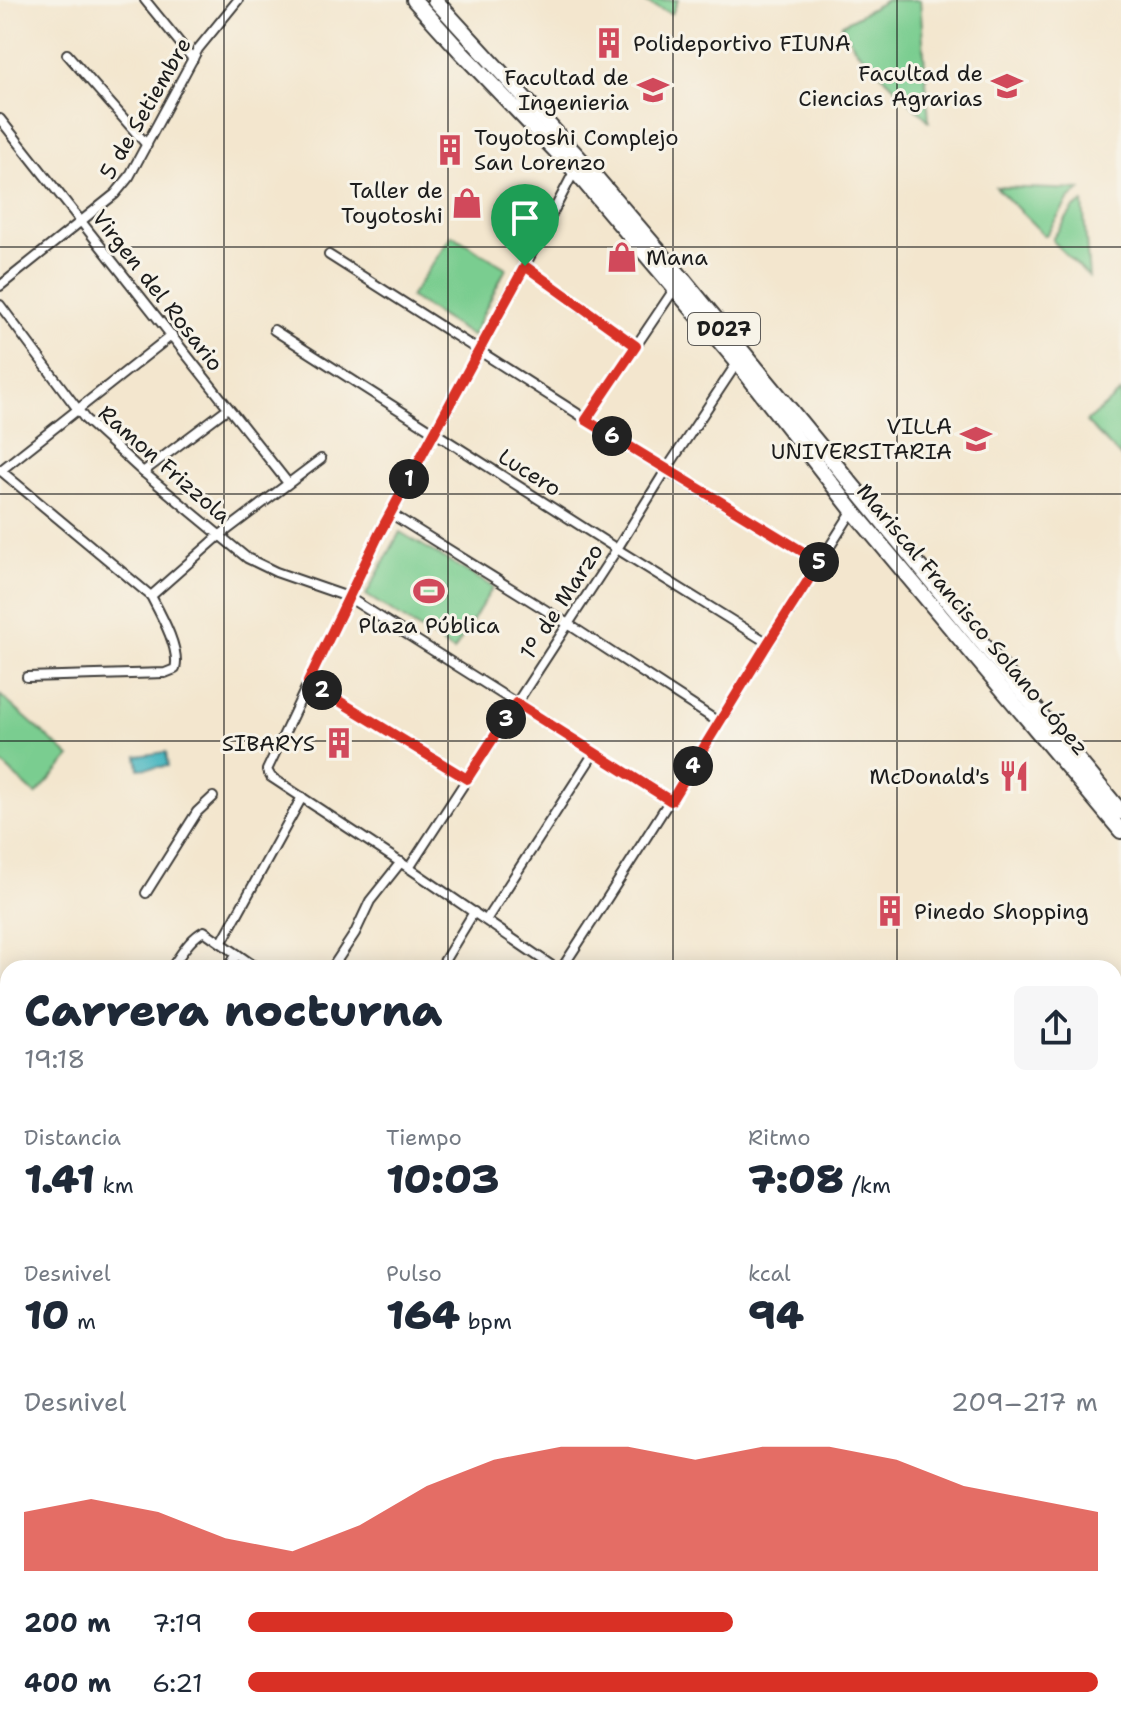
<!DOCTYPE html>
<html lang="es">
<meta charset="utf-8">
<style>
body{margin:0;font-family:"Shantell Sans",sans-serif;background:#f6f6f7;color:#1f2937;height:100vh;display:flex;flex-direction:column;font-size:30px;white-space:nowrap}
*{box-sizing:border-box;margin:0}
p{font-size:26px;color:#747a83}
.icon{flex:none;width:44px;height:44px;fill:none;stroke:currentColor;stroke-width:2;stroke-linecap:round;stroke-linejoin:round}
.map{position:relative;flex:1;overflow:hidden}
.details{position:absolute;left:0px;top:960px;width:1122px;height:768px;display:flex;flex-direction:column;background:#fff;border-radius:24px 24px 0 0;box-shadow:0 4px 20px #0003}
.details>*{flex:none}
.pin{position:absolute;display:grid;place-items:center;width:68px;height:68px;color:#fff;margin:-82px -34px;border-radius:50% 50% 50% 0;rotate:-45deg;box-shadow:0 0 8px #0007}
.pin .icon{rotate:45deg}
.km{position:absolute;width:40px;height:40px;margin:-20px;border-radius:50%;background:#222;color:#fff;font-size:22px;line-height:40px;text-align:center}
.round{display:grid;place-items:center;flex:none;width:84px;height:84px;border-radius:12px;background:#f6f6f7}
.head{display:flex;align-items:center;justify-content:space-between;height:136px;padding:0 24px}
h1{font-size:44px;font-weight:800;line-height:60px}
.metrics{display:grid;grid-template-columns:repeat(3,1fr);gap:12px;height:136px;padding:8px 24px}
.metrics div{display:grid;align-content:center}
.metrics b{font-size:40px;font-weight:800}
.metrics small{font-size:22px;font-weight:400}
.metrics p{font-size:22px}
.chart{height:224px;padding:16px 24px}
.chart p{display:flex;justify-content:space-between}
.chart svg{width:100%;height:144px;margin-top:8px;fill:#d93025;opacity:.7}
ul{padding:0 24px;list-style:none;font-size:26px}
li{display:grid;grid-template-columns:128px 96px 1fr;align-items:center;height:60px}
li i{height:20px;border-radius:10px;background:#d93025}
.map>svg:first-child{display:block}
</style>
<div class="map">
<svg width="1121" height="1728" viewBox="0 0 1121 1728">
<rect width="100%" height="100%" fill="#f7f3e8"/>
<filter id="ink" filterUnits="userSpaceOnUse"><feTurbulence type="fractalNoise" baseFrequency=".0125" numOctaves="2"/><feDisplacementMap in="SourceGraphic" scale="16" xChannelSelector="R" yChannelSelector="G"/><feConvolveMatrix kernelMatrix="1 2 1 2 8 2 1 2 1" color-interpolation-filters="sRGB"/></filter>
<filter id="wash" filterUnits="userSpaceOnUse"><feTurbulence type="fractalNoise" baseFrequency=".006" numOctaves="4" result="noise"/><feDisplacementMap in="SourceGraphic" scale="32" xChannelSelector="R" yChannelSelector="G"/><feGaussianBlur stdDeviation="1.8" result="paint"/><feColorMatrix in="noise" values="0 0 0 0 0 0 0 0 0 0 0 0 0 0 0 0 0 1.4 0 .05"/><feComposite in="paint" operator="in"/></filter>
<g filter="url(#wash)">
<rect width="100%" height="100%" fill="#f3e6ce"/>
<g fill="#7acd90" stroke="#4b7456" stroke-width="2">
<polygon points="639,0 678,0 672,14"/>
<polygon points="887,0 920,0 929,121 855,48 841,25"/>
<polygon points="996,187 1081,190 1069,199 1046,235 1044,235"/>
<polygon points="1083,202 1089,277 1053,242 1053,238 1073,209"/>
<polygon points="452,235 506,268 472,336 410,297"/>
<polygon points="1121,392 1121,457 1086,422"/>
<polygon points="400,532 493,587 454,651 366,595"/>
<polygon points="0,695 70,757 36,795 0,762"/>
</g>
<polygon fill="#47b6c0" stroke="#32696e" stroke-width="2" points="166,752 168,766 139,769 137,756"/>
</g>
<g filter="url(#ink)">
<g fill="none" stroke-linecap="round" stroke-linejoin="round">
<defs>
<g id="minor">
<polyline points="145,0 193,59"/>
<polyline points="67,54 147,145"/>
<polyline points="0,119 288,483"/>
<polyline points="329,255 666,470 820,562"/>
<polyline points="525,266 636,346"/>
<polyline points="0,286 115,194 129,177 198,49 238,0"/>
<polyline points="0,305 85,419 143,472 247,558 276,572 348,597 671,801"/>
<polyline points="274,330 617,549 768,643"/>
<polyline points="586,420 675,288"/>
<path d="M0,470L151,596C160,613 181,650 175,669L165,673L27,677"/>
<polyline points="0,471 172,335"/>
<polyline points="143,472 228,408"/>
<polyline points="390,513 568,624 720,723"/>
<polyline points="151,596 219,536 321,459"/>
<polyline points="308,682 467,779"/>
<polyline points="409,868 617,549 666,470 739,360"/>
<polyline points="146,893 197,812 213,797"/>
<polyline points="486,920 594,753"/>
<polyline points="222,942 302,797"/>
<path d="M171,968C181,955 189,939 204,931L257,968"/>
<polyline points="228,968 237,954"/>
<polyline points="332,968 355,933 370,901 401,862"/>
<polyline points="440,968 474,912"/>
<polyline points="555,968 409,868 271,777 267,770 379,534 525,266 576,168"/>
<path d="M562,968C661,817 756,663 853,510"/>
<polyline points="1114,1072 1121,1066"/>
<polyline points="0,1167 8,1154"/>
<polyline points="1114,1209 1121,1204"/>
<polyline points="0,1212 8,1214"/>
<polyline points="0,1233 8,1235"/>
<polyline points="1114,1358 1121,1352"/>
<polyline points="1114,1365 1121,1373"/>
<polyline points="1114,1486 1121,1481"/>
<polyline points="1114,1595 1121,1603"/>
<polyline points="711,1720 725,1728"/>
<polyline points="559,1728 564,1720"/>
<polyline points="892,1728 898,1720"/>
<polyline points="1032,1728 1040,1720"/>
</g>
<g id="secondary">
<polyline points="0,1014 8,1019"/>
<polyline points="1051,1720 1062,1728"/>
</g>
<g id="trunk">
<polyline points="414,0 461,52 574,170 737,362 853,511 1121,831"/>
<polyline points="435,0 583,162 683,279 1121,812"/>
</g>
</defs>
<use href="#minor" stroke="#3c3a37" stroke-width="12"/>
<use href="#secondary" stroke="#3c3a37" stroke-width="16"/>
<use href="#trunk" stroke="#3c3a37" stroke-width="18"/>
<use href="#minor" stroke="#fff" stroke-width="8"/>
<use href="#secondary" stroke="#fff" stroke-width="12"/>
<use href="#trunk" stroke="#fff" stroke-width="14"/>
</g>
</g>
<g fill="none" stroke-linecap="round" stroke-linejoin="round" filter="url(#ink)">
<defs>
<polygon id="route" points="525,266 636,346 586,420 820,562 768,643 671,801 516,703 467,779 308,682 379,534"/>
</defs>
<use href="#route" stroke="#fff" stroke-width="16"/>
<use href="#route" stroke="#d93025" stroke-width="10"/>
</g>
<path fill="none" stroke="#1c1c1c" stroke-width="2" stroke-opacity="0.55" d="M224,0V968M448,0V968M673,0V968M897,0V968M0,247H1121M0,494H1121M0,741H1121M0,987H8M1114,987H1121M0,1234H8M1114,1234H1121M0,1481H8M1114,1481H1121M224,1720V1728M448,1720V1728M673,1720V1728M897,1720V1728"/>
<defs>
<symbol id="building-bare" viewBox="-9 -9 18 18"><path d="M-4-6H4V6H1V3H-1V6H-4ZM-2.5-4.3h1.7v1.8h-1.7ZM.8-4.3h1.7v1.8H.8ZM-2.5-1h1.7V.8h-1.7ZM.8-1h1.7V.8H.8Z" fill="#d1495b" stroke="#f7f3e8" stroke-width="2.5" paint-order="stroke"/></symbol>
<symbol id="university-bare" viewBox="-9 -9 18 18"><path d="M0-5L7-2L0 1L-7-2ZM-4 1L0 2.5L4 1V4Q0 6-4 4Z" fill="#d1495b" stroke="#f7f3e8" stroke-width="2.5" paint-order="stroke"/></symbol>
<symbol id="shop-bare" viewBox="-9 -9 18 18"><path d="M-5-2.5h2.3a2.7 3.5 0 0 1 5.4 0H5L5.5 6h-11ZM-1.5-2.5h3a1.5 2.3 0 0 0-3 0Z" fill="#d1495b" stroke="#f7f3e8" stroke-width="2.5" paint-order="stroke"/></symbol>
<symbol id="stadium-bare" viewBox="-9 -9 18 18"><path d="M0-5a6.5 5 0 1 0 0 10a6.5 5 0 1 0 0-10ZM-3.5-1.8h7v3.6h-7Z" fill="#d1495b" stroke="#f7f3e8" stroke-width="2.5" paint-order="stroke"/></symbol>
<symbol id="restaurant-bare" viewBox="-9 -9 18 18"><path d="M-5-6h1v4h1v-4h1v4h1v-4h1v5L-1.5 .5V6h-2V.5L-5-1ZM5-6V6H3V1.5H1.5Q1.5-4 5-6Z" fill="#d1495b" stroke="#f7f3e8" stroke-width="2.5" paint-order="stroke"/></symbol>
</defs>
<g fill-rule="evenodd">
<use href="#building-bare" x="587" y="21" width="44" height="44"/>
<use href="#university-bare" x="985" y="64" width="44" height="44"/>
<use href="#university-bare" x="631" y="68" width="44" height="44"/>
<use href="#building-bare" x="428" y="128" width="44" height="44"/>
<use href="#shop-bare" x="445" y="181" width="44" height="44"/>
<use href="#shop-bare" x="600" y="235" width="44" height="44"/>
<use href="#university-bare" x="954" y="417" width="44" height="44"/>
<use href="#stadium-bare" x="407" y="569" width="44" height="44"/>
<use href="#building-bare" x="317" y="721" width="44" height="44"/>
<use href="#restaurant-bare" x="992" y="754" width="44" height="44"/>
<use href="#building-bare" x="868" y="889" width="44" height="44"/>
</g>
<g text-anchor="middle" stroke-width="6" stroke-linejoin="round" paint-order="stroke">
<rect fill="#f7f3e8" stroke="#5e5c59" stroke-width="2" x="688" y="313" width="72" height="32" rx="6"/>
<g font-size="20" font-weight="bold" fill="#1c1c1c">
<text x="724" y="336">D027</text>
</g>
<g font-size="22" fill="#1c1c1c" stroke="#f7f3e8" text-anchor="end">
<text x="633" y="51" text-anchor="start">Polideportivo FIUNA</text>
<text x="983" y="81">Facultad de<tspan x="983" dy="25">Ciencias Agrarias</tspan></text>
<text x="629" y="85">Facultad de<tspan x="629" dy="25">Ingenieria</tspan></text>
<text x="474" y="145" text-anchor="start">Toyotoshi Complejo<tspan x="474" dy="25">San Lorenzo</tspan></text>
<text x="443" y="198">Taller de<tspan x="443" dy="25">Toyotoshi</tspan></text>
<text x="646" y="265" text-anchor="start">Mana</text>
<text x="952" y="434">VILLA<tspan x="952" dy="25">UNIVERSITARIA</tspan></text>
<text x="429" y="633" text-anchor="middle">Plaza Pública</text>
<text x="315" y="751">SIBARYS</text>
<text x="990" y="784">McDonald's</text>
<text x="914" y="919" text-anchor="start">Pinedo Shopping</text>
</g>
<g font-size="22" fill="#1c1c1c" stroke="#f7f3e8">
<text transform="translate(145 108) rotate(-60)" y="8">5 de Setiembre</text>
<text transform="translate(158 290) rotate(52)" y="8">Virgen del Rosario</text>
<text transform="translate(165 464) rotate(41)" y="8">Ramon Frizzola</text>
<text transform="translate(530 472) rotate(32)" y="8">Lucero</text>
<text transform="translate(561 601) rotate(-57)" y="8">1° de Marzo</text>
<text transform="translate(973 619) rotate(50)" y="8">Mariscal Francisco Solano López</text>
</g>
</g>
</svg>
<div class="pin" style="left:525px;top:266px;background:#1e9e55"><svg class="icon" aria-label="arrive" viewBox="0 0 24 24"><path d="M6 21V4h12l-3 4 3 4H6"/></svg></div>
<b class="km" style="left:409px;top:479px">1</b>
<b class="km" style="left:322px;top:690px">2</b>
<b class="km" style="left:506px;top:719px">3</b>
<b class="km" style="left:693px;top:766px">4</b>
<b class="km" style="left:819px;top:562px">5</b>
<b class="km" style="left:612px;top:436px">6</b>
<section class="details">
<div class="head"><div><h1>Carrera nocturna</h1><p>19:18</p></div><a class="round"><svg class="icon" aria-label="share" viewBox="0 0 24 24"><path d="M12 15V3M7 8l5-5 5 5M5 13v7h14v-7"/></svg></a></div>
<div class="metrics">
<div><p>Distancia</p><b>1.41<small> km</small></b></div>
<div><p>Tiempo</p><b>10:03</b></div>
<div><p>Ritmo</p><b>7:08<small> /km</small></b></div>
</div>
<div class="metrics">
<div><p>Desnivel</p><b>10<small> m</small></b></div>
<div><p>Pulso</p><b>164<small> bpm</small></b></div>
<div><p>kcal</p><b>94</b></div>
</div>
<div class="chart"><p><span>Desnivel</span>209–217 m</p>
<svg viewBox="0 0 160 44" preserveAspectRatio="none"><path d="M0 44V26L10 22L20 26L30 34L40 38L50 30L60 18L70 10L80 6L90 6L100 10L110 6L120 6L130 10L140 18L150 22L160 26V44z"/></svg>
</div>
<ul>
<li><b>200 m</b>7:19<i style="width:57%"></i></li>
<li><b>400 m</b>6:21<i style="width:100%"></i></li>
</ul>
</section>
</div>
